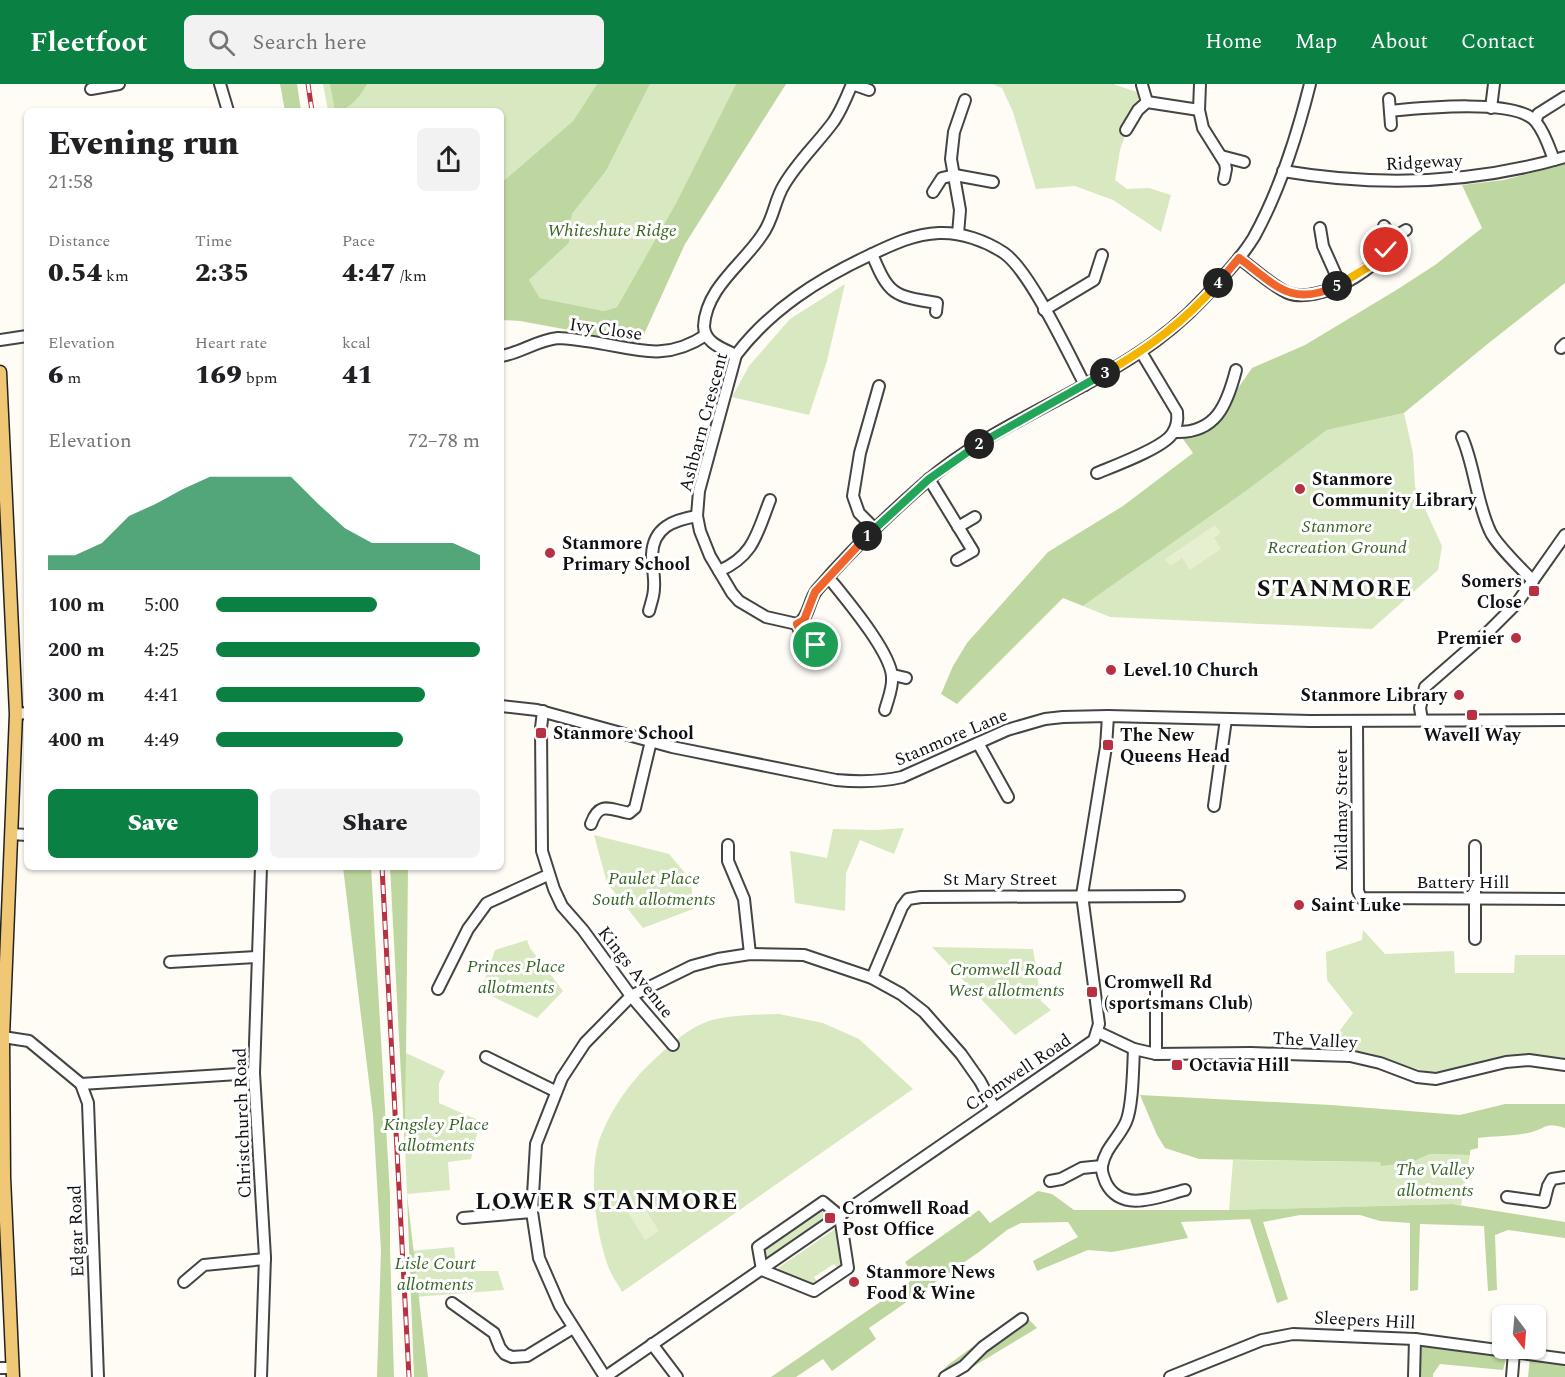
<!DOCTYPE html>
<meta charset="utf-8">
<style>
body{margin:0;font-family:Spectral,serif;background:#f2f2f2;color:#202124;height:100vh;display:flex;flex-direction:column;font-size:22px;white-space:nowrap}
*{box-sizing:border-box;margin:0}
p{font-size:20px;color:#757577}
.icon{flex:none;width:33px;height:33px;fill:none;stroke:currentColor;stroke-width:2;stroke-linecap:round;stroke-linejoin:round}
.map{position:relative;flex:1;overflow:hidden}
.panel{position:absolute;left:24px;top:24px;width:480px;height:762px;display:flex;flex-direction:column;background:#fff;border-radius:9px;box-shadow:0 2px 4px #0004}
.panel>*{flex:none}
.needle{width:39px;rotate:164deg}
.buttons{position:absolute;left:1492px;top:1221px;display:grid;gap:12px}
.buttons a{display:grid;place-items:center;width:54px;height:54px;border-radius:9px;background:#fff;box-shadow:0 2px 4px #0004;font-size:30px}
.pin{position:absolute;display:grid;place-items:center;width:51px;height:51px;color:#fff;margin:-26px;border:3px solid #fff;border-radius:50%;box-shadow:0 2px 6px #0007}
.km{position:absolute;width:30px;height:30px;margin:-15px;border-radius:50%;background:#222;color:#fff;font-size:16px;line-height:30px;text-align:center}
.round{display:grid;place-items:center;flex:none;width:63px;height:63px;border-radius:9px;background:#f2f2f2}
.summary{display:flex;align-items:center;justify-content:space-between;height:102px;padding:0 24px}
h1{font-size:33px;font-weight:800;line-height:45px}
.figures{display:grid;grid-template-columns:repeat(3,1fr);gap:9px;height:102px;padding:6px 24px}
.figures div{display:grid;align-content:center}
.figures b{font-size:26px;font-weight:800}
.figures small{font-size:16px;font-weight:400}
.figures p{font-size:16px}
.chart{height:168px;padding:12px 24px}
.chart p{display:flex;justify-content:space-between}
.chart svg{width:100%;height:108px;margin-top:6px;fill:#0b8043;opacity:.7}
.cta{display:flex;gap:12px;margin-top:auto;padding:12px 24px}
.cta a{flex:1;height:69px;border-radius:9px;background:#0b8043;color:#fff;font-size:24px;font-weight:800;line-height:69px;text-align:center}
.cta a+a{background:#f2f2f2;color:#202124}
ul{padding:0 24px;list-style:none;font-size:20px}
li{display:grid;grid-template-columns:96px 72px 1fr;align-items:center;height:45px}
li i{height:15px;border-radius:8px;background:#0b8043}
header{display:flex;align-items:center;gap:36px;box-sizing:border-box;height:84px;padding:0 30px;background:#0b8043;color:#fff}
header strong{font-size:28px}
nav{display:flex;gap:33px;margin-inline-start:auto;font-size:21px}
.search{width:420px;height:54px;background:#f2f2f2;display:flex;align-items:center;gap:15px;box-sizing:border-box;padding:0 21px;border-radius:9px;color:#757577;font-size:22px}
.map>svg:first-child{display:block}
</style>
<header>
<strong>Fleetfoot</strong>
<div class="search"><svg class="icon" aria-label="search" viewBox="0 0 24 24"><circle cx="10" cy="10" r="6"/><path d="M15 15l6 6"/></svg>Search here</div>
<nav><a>Home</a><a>Map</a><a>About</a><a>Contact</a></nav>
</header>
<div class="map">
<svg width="1565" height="1293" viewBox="0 0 1565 1293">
<rect width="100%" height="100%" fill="#fefcf5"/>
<g fill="#d8e8c0">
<polygon points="323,0 597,0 573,37 501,99 501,27 328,27"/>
<polygon points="650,0 736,0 676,119 617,223 604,227 540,214 529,196 569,159 572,130 606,87"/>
<polygon points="992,0 1113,0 1140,9 1120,66 1115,96 1127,105 1149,104 1171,111 1161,148 1113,116 1075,102 1036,105 1013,28 1002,4"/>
<polygon points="845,200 827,277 809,331 732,313 749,282 790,235"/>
<polygon points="1404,329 1413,369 1415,403 1442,462 1438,486 1372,545 1110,533 1083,522 1246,407 1327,346"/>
<polygon points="904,744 894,770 860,756 846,789 845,827 795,819 790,767 827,774 833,745 877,746"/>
<polygon points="594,751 669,770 691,796 693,825 643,844 607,799"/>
<polygon points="1363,846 1385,870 1454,867 1455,889 1514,889 1515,871 1565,871 1565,977 1459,985 1434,989 1417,985 1370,969 1328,962 1353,929 1327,896 1326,868 1362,856"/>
<polygon points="527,856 530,864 563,907 537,934 481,907 495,866"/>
<polygon points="932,863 1033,865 1041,917 1051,926 1015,951"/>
<path d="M779,930L823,939L859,955L913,1005L622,1208C619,1202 614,1195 611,1189C596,1155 586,1084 602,1049C614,1020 634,993 658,972C672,959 688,945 706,938C729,930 755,931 779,930Z"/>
<polygon points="406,969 445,987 439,999 439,1019 480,1037 471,1075 448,1078 450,1106 407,1110 405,1066"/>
<polygon points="1430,1070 1470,1071 1461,1121 1451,1120 1229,1126 1233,1076 1380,1078 1381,1081 1412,1078"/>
<polygon points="819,1124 828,1124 832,1134 771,1175 768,1174 764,1166 765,1163"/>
<path d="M838,1143L844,1177L839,1186L834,1180L814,1193L818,1199C805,1203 792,1194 780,1189L778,1184Z"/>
<polygon points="454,1163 457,1187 498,1187 504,1206 415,1213 411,1167"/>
</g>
<g fill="#bed7a0">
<polygon points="280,0 297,0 301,27 285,27"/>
<path d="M330,0H367C361,11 349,27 335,27Z"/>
<polygon points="597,0 650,0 606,87 572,130 569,159 529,196 540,214 604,227 617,223 676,119 736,0 786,0 685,160 640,259 520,237 501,236 501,99 573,37"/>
<polygon points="1565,80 1565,199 1485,262 1404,329 1327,346 1246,407 1083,522 1063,514 957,620 941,610 953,582 967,559 1048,468 1123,422 1193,369 1181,352 1216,336 1252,284 1305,261 1398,205 1435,181 1482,144 1462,101 1504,96"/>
<polygon points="343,783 371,783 390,1111 390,1165 394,1293 377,1293 381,1167 373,1031"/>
<polygon points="390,783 408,783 405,1066"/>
<path d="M1140,1011L1331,1021L1460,1031L1505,1020H1565V1044C1546,1038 1548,1043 1532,1048C1516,1052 1496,1052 1478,1054V1064L1470,1066V1071L1430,1070L1412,1078L1381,1082L1380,1078L1199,1075L1165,1064L1157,1051Z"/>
<polygon points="1038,1107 1052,1110 1074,1126 1229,1126 1452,1120 1565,1138 1565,1154 1508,1146 1495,1151 1497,1206 1488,1207 1484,1142 1420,1140 1418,1206 1410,1207 1410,1139 1380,1137 1360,1131 1300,1131 1263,1138 1288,1215 1277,1219 1250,1135 1181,1138 1188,1154 1112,1168 1088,1166 1037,1187 1033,1177 1078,1153 1068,1138 1021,1139 1007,1146 979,1168 869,1244 876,1255 832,1287 823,1275 796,1293 771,1293 915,1194 905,1178 979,1126 990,1139"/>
<polygon points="407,1110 428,1293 414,1293"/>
<polygon points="1021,1227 1037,1244 956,1293 936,1293 948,1281"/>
<polygon points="1419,1261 1507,1271 1503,1286 1440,1280 1433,1290 1433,1293 1417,1293"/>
<polygon points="1530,1274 1565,1280 1565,1293 1528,1293"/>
</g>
<g fill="#e7efd1">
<polygon points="1215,441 1221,449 1214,454 1221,465 1190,486 1182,474 1170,482 1165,475"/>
<polygon points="641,1118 659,1147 645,1156 627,1127"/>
</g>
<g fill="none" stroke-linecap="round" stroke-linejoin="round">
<defs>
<g id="minor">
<polyline points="220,0 228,27"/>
<polyline points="852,0 869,6"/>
<polyline points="1200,0 1199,26 1203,44 1225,79 1226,85 1224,95"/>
<polyline points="1142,1 1147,18"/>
<polyline points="91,5 119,0"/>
<polyline points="1389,15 1391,41"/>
<polyline points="1491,24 1494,0"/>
<path d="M1390,27C1420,24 1517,14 1536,38C1545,49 1549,63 1554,76"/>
<polyline points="1536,36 1538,30 1565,13"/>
<polyline points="1126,46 1138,26 1147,18 1199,26"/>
<polyline points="1221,72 1244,78"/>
<path d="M1283,87C1378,103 1473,100 1565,73"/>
<polyline points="933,108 942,94 955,91 993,98"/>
<polyline points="1320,144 1323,162 1340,200"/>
<polyline points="958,150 960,126 951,75 954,48 965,16"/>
<polyline points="1392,154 1406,146"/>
<path d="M872,170C889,211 893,212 937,219L936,228"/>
<path d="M1239,174C1253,184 1272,202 1288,209C1317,221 1384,184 1392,154L1384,142"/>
<polyline points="1044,226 1094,196 1102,171"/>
<polyline points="0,256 27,252"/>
<polyline points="1561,264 1565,260"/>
<path d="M736,271C724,265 704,259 704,242C706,204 743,180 762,151C774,135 774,117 784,101C798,77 818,59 834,37C842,25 847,12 852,0"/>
<path d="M501,272C521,269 537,256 558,254C567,254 577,256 586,257C633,263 662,280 706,251"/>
<path d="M1174,348C1216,350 1227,321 1236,286"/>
<path d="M1462,353C1475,383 1476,417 1490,447C1496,461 1522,485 1533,497"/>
<path d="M1097,389C1114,382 1163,364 1172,350C1177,343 1178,336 1177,328L1141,268"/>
<polyline points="929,395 973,467 957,476"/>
<polyline points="958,443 975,433"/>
<polyline points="875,445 859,429 853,412 860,369 879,302"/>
<path d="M719,487C754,472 757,449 770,416"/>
<path d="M829,494C845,514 891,568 892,593C893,604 888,615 885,626"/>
<path d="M649,527C651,519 654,512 654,504C655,493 652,482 652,471C653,443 674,436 697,432"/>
<path d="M797,540L766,533L739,517L732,509L710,472L700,447L697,432L699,407L736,271C771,225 819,195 870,171C893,160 914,150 939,149C961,148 986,157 1004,169C1030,187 1069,271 1085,301"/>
<path d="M797,540C809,535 809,515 817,506C850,467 888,431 927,397C972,358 1029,332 1081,303C1138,272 1178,246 1220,196C1232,183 1245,168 1254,153C1280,106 1297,52 1310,0"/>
<polyline points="797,540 801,551 806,558 822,561"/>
<polyline points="893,591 906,594"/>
<path d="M501,622L537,626L672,663L836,696C858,698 880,698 902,693L1007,646L1045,635L1063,633L1108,632L1310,637L1565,636"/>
<polyline points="543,627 541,644 542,767 554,805 562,822 583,846 631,912 673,961"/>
<polyline points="16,630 27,629"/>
<polyline points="1422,636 1420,624 1425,603 1488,548 1517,519 1565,451"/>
<polyline points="1357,637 1358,807 1361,814 1565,815"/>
<polyline points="978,659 1008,713"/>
<polyline points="1214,722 1226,635"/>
<path d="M591,740C599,717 609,725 629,729L635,724L651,657"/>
<polyline points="11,750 27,751"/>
<polyline points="728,761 728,777 744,815 750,870"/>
<polyline points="261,783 254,989 265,1173 261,1293"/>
<polyline points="1475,855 1475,762"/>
<polyline points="170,878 257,873"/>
<polyline points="872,894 902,823 908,815 921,813 1179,812"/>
<polyline points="1156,900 1156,970"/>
<polyline points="438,905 468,845 487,819 548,791"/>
<polyline points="1098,948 1134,965 1156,970 1251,969 1350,972 1380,979 1417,993 1436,995 1506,978 1529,976 1565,981"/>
<polyline points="3,953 29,957 81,1000 254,989"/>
<path d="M1134,965C1133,984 1133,1022 1126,1038C1119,1054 1105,1064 1102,1082C1101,1088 1104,1094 1106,1099C1122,1130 1160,1112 1185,1106"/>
<polyline points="486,973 555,1007"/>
<polyline points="81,1000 88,1019 98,1293"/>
<polyline points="1050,1097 1061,1095 1082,1084 1102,1082"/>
<polyline points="1507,1113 1544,1118 1548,1102 1552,1095 1565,1093"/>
<polygon points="823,1118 840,1132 848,1184 814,1207 762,1186 758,1163"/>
<polyline points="463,1134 532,1128"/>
<polyline points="184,1198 204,1181 265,1175"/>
<polyline points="452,1219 494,1249 500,1264 505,1270 512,1273 527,1272 573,1244"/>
<polyline points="652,1260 677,1293"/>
<polyline points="0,1284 13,1284"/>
<polyline points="605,1293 1094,956 1099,940 1082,811 1106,663 1108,632"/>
<polyline points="605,1293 560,1222 539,1174 532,1128 536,1060 562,994 585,959 631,912 692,882 718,875 750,870 804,871 872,894 901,910 924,928 961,970 980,997 994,1023"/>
<polyline points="945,1293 964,1282 983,1263 1022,1235"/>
<polyline points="1170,1293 1262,1256 1293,1250 1415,1255 1565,1275"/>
<polyline points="1414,1293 1415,1255"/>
<polyline points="1512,1293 1514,1268"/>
</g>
<polyline id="major" points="0,288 16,630 3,953 4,1093 13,1293"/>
</defs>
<use href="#minor" stroke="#444" stroke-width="14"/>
<use href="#major" stroke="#222" stroke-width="15"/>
<use href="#minor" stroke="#fff" stroke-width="10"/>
<use href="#major" stroke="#efc775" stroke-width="12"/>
<defs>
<g id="rail">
<polyline points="308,0 312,27"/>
<polyline points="382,783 409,1293"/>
</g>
</defs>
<use href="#rail" stroke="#b83143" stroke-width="5"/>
<use href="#rail" stroke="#fff" stroke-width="3" stroke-dasharray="9" stroke-linecap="butt"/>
</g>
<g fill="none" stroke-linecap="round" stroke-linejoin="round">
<defs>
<polyline id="split-1" points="816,561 806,558 797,540 804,536 815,508 867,452"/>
<polyline id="split-2" points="867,452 929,395 979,360"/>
<polyline id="split-3" points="979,360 1105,289"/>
<path id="split-4" d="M1105,289C1150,263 1184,238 1218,199"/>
<path id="split-5" d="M1218,199L1239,174C1275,200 1290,224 1337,202"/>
<polyline id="split-6" points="1337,202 1373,180 1386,166"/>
</defs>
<use href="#split-1" stroke="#fff" stroke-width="12"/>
<use href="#split-2" stroke="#fff" stroke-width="12"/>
<use href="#split-3" stroke="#fff" stroke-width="12"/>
<use href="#split-4" stroke="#fff" stroke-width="12"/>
<use href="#split-5" stroke="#fff" stroke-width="12"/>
<use href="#split-6" stroke="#fff" stroke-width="12"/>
<use href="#split-1" stroke="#f0652b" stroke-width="8"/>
<use href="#split-2" stroke="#22a559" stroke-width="8"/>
<use href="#split-3" stroke="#22a559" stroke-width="8"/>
<use href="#split-4" stroke="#f5b400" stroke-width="8"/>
<use href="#split-5" stroke="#f0652b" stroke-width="8"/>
<use href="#split-6" stroke="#f5b400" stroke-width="8"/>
</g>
<g fill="#b83143" stroke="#fff" stroke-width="2">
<circle cx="1300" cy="405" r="6"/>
<circle cx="550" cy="469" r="6"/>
<rect x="1528" y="501" width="12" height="12" rx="3"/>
<circle cx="1516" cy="554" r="6"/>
<circle cx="1111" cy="586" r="6"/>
<circle cx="1459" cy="611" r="6"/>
<rect x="1466" y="625" width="12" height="12" rx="3"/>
<rect x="535" y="643" width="12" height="12" rx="3"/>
<rect x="1102" y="655" width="12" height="12" rx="3"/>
<circle cx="1299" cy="821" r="6"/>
<rect x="1086" y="902" width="12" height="12" rx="3"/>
<rect x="1171" y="975" width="12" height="12" rx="3"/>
<rect x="824" y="1128" width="12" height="12" rx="3"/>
<circle cx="854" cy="1198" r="6"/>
</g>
<g text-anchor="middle" stroke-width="6" stroke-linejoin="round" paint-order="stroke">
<g font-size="18" fill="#111" stroke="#fff">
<text transform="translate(1424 78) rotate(-3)" y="6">Ridgeway</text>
<text transform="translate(606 245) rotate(8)" y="6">Ivy Close</text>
<text transform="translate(703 338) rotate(-75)" y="6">Ashbarn Crescent</text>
<text transform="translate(951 653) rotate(-23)" y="6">Stanmore Lane</text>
<text transform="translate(1341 726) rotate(-90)" y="6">Mildmay Street</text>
<text x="1000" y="801">St Mary Street</text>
<text x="1463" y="804">Battery Hill</text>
<text transform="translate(636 888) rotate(52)" y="6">Kings Avenue</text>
<text transform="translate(1315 956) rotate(3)" y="6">The Valley</text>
<text transform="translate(1018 988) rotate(-34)" y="6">Cromwell Road</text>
<text transform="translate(242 1039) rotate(-92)" y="6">Christchurch Road</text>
<text transform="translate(76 1147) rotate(-92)" y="6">Edgar Road</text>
<text transform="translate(1365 1236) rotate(3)" y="6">Sleepers Hill</text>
</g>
<g font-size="18" font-style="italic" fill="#376524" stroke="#fff">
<text x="612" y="152">Whiteshute Ridge</text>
<text x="1337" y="448">Stanmore<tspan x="1337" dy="21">Recreation Ground</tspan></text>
<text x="654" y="800">Paulet Place<tspan x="654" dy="21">South allotments</tspan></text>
<text x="516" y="888">Princes Place<tspan x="516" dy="21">allotments</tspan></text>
<text x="1006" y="891">Cromwell Road<tspan x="1006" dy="21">West allotments</tspan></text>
<text x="436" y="1046">Kingsley Place<tspan x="436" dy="21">allotments</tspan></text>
<text x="1435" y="1091">The Valley<tspan x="1435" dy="21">allotments</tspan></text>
<text x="435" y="1185">Lisle Court<tspan x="435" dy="21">allotments</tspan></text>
</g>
<g font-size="18" font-weight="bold" fill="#111" stroke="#fff" text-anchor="start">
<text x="1312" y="401">Stanmore<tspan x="1312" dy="21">Community Library</tspan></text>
<text x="562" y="465">Stanmore<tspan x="562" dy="21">Primary School</tspan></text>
<text x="1522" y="503" text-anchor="end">Somers<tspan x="1522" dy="21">Close</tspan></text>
<text x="1504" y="560" text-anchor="end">Premier</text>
<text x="1123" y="592">Level.10 Church</text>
<text x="1447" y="617" text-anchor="end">Stanmore Library</text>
<text x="553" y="655">Stanmore School</text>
<text x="1120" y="657">The New<tspan x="1120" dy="21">Queens Head</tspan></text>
<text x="1472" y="657" text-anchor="middle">Wavell Way</text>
<text x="1311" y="827">Saint Luke</text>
<text x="1104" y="904">Cromwell Rd<tspan x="1104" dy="21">(sportsmans Club)</tspan></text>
<text x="1189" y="987">Octavia Hill</text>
<text x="842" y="1130">Cromwell Road<tspan x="842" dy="21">Post Office</tspan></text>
<text x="866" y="1194">Stanmore News<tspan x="866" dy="21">Food &amp; Wine</tspan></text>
</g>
<g font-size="24" font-weight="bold" letter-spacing="1.5" fill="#111" stroke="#fff">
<text x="1335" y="512">STANMORE</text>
<text x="607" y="1125">LOWER STANMORE</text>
</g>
</g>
</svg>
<div class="buttons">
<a><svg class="needle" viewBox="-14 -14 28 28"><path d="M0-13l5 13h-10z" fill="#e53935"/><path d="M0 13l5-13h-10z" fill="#757577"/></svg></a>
</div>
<div class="pin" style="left:816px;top:561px;background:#1e9e55"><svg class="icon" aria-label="arrive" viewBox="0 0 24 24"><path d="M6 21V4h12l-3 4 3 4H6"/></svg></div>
<div class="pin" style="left:1386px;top:166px;background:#d93025"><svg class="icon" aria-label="check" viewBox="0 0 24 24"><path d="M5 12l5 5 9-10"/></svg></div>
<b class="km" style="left:867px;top:452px">1</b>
<b class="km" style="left:979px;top:360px">2</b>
<b class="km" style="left:1105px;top:289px">3</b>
<b class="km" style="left:1218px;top:199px">4</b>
<b class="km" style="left:1337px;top:202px">5</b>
<section class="panel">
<div class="summary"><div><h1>Evening run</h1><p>21:58</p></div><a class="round"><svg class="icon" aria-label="share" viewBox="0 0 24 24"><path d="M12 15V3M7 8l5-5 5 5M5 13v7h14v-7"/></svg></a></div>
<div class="figures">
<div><p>Distance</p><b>0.54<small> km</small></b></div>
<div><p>Time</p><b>2:35</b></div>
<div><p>Pace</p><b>4:47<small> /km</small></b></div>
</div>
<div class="figures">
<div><p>Elevation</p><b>6<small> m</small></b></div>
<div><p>Heart rate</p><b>169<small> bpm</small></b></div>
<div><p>kcal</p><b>41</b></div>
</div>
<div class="chart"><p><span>Elevation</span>72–78 m</p>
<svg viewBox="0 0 160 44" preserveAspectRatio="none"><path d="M0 44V38L10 38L20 33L30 22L40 17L50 11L60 6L70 6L80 6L90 6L100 17L110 27L120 33L130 33L140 33L150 33L160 38V44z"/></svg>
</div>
<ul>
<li><b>100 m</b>5:00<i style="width:61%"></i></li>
<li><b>200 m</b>4:25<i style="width:100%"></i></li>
<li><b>300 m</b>4:41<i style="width:79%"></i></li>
<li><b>400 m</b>4:49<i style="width:71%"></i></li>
</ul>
<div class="cta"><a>Save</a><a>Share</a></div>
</section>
</div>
